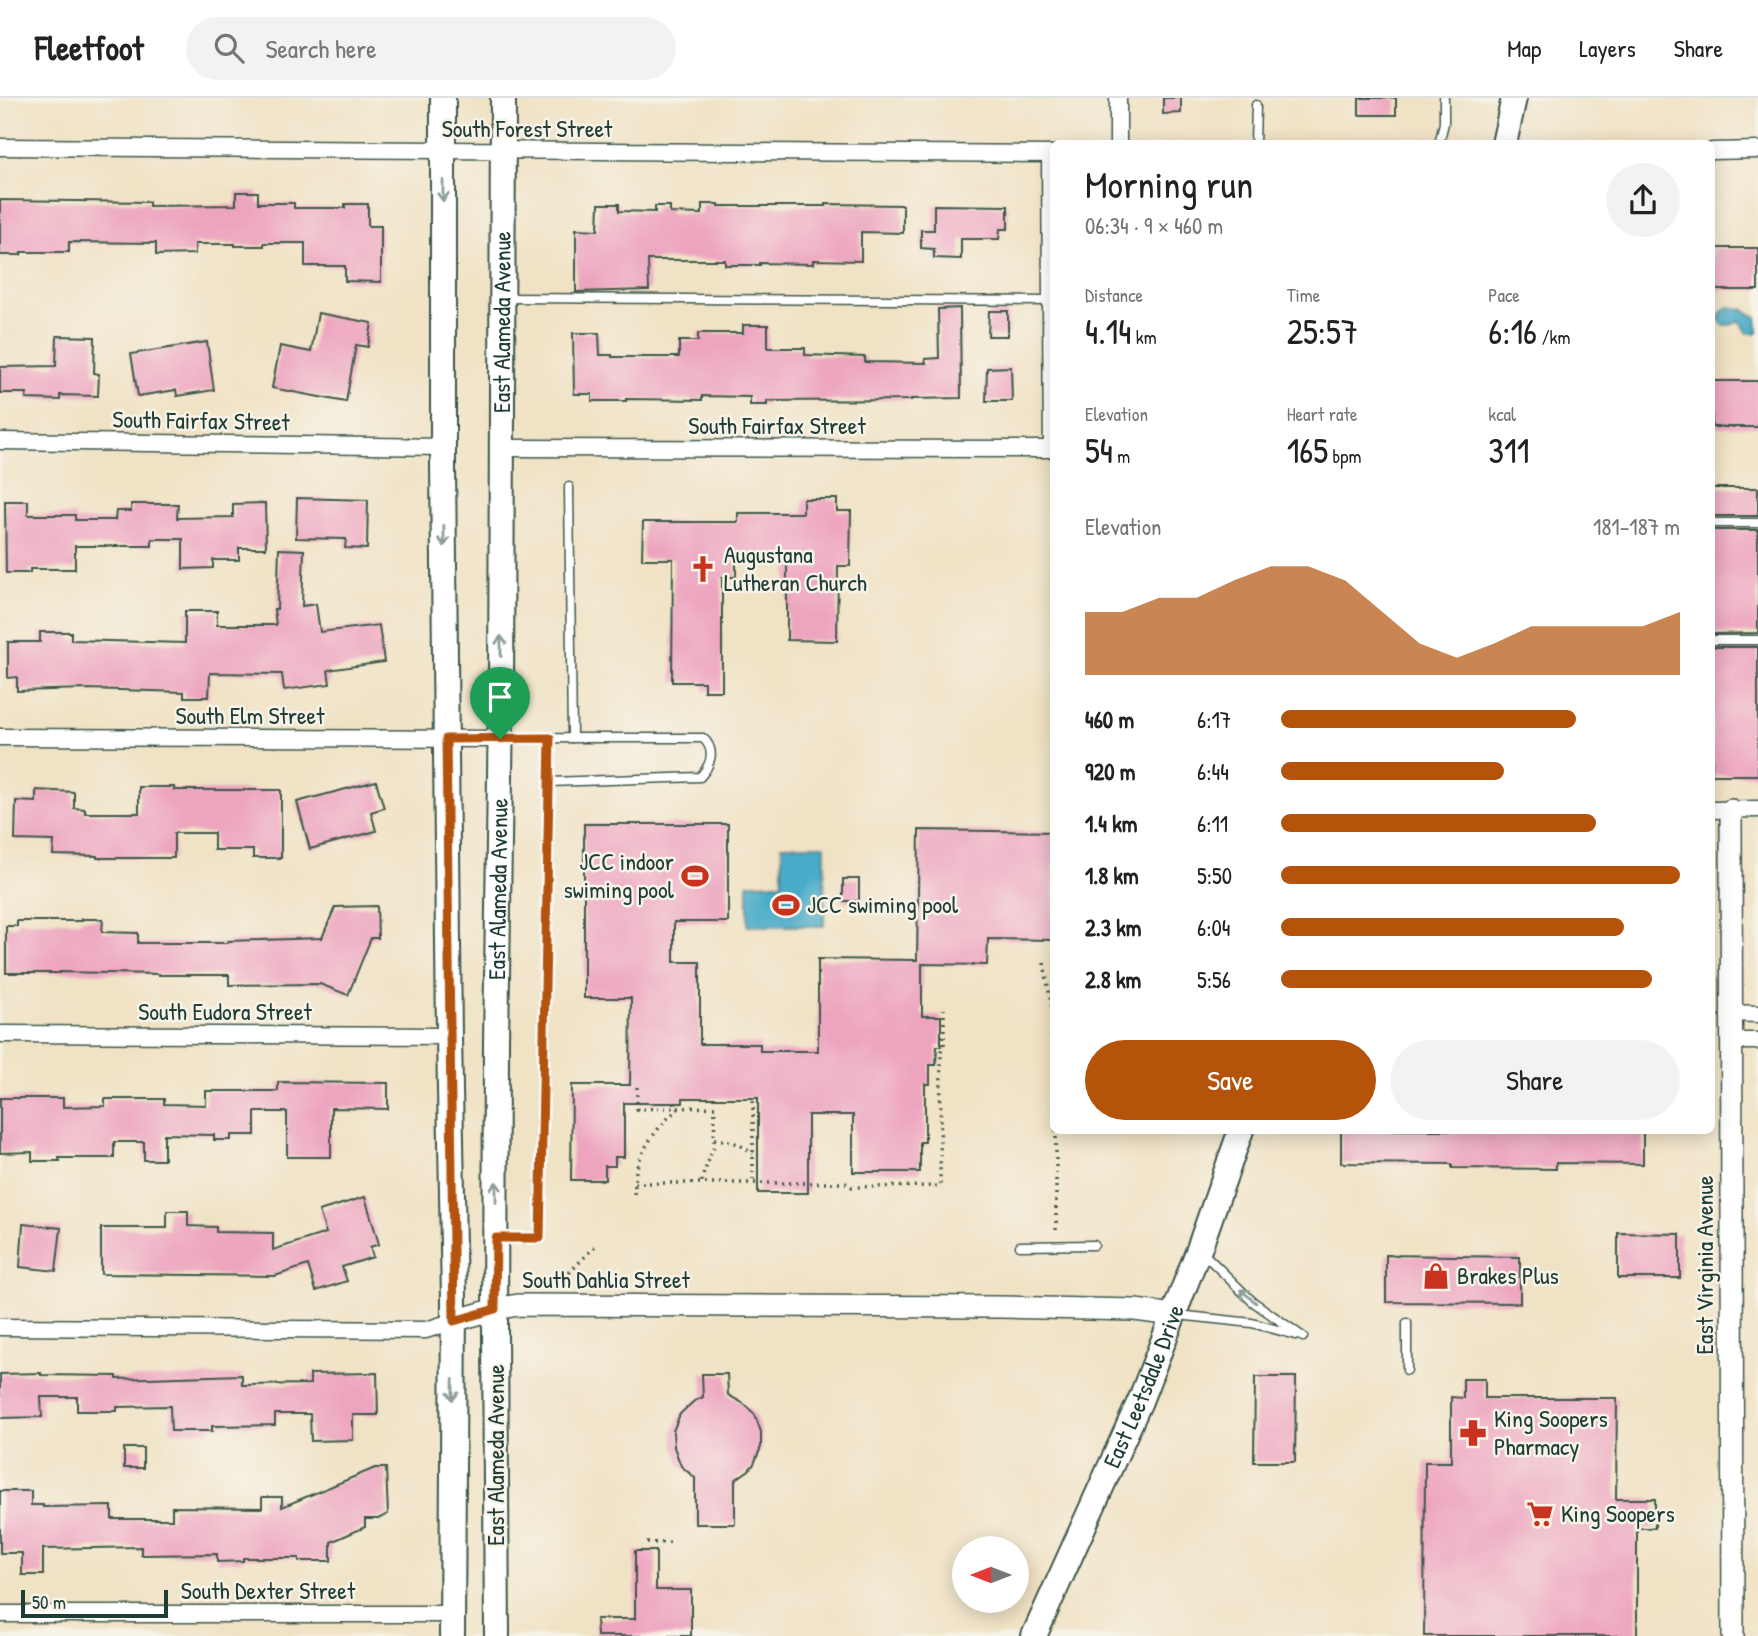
<!DOCTYPE html>
<meta charset="utf-8">
<style>
body{margin:0;font-family:"Patrick Hand",sans-serif;background:#f2f2f2;color:#222;height:100vh;display:flex;flex-direction:column;font-size:26px;white-space:nowrap}
*{box-sizing:border-box;margin:0}
p{font-size:23px;color:#767676}
.icon{flex:none;width:38px;height:38px;fill:none;stroke:currentColor;stroke-width:2;stroke-linecap:round;stroke-linejoin:round}
.map{position:relative;flex:1;overflow:hidden}
.panel{position:absolute;left:1050px;top:42px;width:665px;height:994px;display:flex;flex-direction:column;background:#fff;border-radius:10px;box-shadow:0 4px 18px #0003}
.panel>*{flex:none}
.needle{width:46px;rotate:270deg}
.tools{position:absolute;left:952px;top:1438px;display:grid;gap:14px}
.tools a{display:grid;place-items:center;width:77px;height:77px;border-radius:50%;background:#fff;box-shadow:0 4px 18px #0003;font-size:35px}
.scale{position:absolute;left:21px;bottom:18px;width:147px;box-sizing:border-box;padding-left:7px;border:4px solid #1f3d34;border-top:0;font-size:19px;line-height:24px;white-space:nowrap;color:#1f3d34;-webkit-text-stroke:5px #f7f3e8;paint-order:stroke}
.pin{position:absolute;display:grid;place-items:center;width:60px;height:60px;color:#fff;margin:-72px -30px;border-radius:50% 50% 50% 0;rotate:-45deg;box-shadow:0 0 7px #0007}
.pin .icon{rotate:45deg}
.round{display:grid;place-items:center;flex:none;width:74px;height:74px;border-radius:37px;background:#f2f2f2}
.summary{display:flex;align-items:center;justify-content:space-between;height:119px;padding:0 35px}
h1{font-size:38px;font-weight:600;line-height:52px}
.metrics{display:grid;grid-template-columns:repeat(3,1fr);gap:10px;height:119px;padding:7px 35px}
.metrics div{display:grid;align-content:center}
.metrics b{font-size:35px;font-weight:600}
.metrics small{font-size:19px;font-weight:400}
.metrics p{font-size:19px}
.chart{height:196px;padding:14px 35px}
.chart p{display:flex;justify-content:space-between}
.chart svg{width:100%;height:126px;margin-top:7px;fill:#b45309;opacity:.7}
.cta{display:flex;gap:14px;margin-top:auto;padding:14px 35px}
.cta a{flex:1;height:80px;border-radius:42px;background:#b45309;color:#fff;font-size:28px;font-weight:600;line-height:80px;text-align:center}
.cta a+a{background:#f2f2f2;color:#222}
ul{padding:0 35px;list-style:none;font-size:23px}
li{display:grid;grid-template-columns:112px 84px 1fr;align-items:center;height:52px}
li i{height:18px;border-radius:9px;background:#b45309}
header{display:flex;align-items:center;gap:42px;box-sizing:border-box;height:98px;padding:0 35px;background:#fff;border-bottom:2px solid #e0e0e0}
header strong{font-size:33px}
nav{display:flex;gap:38px;margin-inline-start:auto;font-size:24px}
.search{width:490px;height:63px;background:#f2f2f2;display:flex;align-items:center;gap:18px;box-sizing:border-box;padding:0 24px;border-radius:38px;color:#767676;font-size:26px}
.map>svg:first-child{display:block}
</style>
<header>
<strong>Fleetfoot</strong>
<div class="search"><svg class="icon" aria-label="search" viewBox="0 0 24 24"><circle cx="10" cy="10" r="6"/><path d="M15 15l6 6"/></svg>Search here</div>
<nav><a>Map</a><a>Layers</a><a>Share</a></nav>
</header>
<div class="map">
<svg width="1758" height="1538" viewBox="0 0 1758 1538">
<rect width="100%" height="100%" fill="#f7f3e8"/>
<filter id="ink" filterUnits="userSpaceOnUse"><feTurbulence type="fractalNoise" baseFrequency=".0143" numOctaves="2"/><feDisplacementMap in="SourceGraphic" scale="14" xChannelSelector="R" yChannelSelector="G"/><feConvolveMatrix kernelMatrix="1 2 1 2 8 2 1 2 1" color-interpolation-filters="sRGB"/></filter>
<filter id="wash" filterUnits="userSpaceOnUse"><feTurbulence type="fractalNoise" baseFrequency=".00686" numOctaves="4" result="noise"/><feDisplacementMap in="SourceGraphic" scale="28" xChannelSelector="R" yChannelSelector="G"/><feGaussianBlur stdDeviation="1.57" result="paint"/><feColorMatrix in="noise" values="0 0 0 0 0 0 0 0 0 0 0 0 0 0 0 0 0 1.4 0 .05"/><feComposite in="paint" operator="in"/></filter>
<g filter="url(#wash)">
<rect width="100%" height="100%" fill="#f0e2c4"/>
<g fill="#48acc8" stroke="#34747e" stroke-width="2">
<path d="M1729,209L1742,211L1757,219L1758,235H1748L1740,223C1736,224 1733,227 1729,227C1716,228 1717,213 1729,209Z"/>
<polygon points="782,747 825,747 824,828 748,828 748,785 782,785"/>
</g>
<g id="blocks">
<g fill="#eda4bf">
<polygon points="1163,0 1181,0 1181,15 1163,16"/>
<rect x="1359" y="0" width="37" height="17"/>
<polygon points="236,94 258,94 258,105 294,105 294,110 345,110 345,106 368,106 368,128 381,128 381,184 345,183 345,168 305,168 305,145 264,145 264,148 235,148 235,146 195,146 195,156 156,157 156,145 69,144 69,154 21,154 21,157 0,157 0,102 149,104 149,108 236,107"/>
<polygon points="599,106 619,106 619,113 655,114 655,108 670,108 670,115 702,116 702,106 719,106 719,108 825,108 825,106 903,107 903,135 861,134 861,163 813,162 813,166 760,165 760,167 725,167 725,162 648,162 649,192 576,194 576,131 598,132"/>
<polygon points="934,107 1008,108 1008,131 1000,131 999,141 961,141 961,161 934,160 934,151 921,150 921,132 934,132"/>
<rect x="1712" y="150" width="46" height="42"/>
<polygon points="960,210 961,300 911,301 911,302 767,303 767,307 750,307 750,299 702,298 702,302 626,301 626,303 592,303 592,296 574,296 573,235 599,235 600,257 612,257 612,259 679,259 679,243 698,243 698,235 743,235 743,227 768,227 768,250 805,250 805,257 865,259 865,264 926,265 925,261 939,260 938,211"/>
<polygon points="989,213 1008,213 1008,238 988,238"/>
<polygon points="318,215 372,225 368,249 356,247 346,304 272,290 280,248 311,254"/>
<polygon points="57,238 95,239 94,275 99,276 98,298 60,297 60,302 26,301 27,295 0,295 0,269 56,268"/>
<polygon points="207,244 214,292 177,298 176,292 138,298 131,256"/>
<polygon points="1011,269 1012,303 986,303 987,270"/>
<rect x="1712" y="283" width="46" height="46"/>
<rect x="1712" y="390" width="46" height="28"/>
<polygon points="297,400 368,402 367,451 345,450 346,441 296,440"/>
<polygon points="803,401 837,401 837,413 851,413 850,468 838,468 837,543 787,542 787,461 736,460 736,479 722,479 722,593 704,593 704,584 672,584 673,461 642,461 643,424 738,424 738,415 803,415"/>
<polygon points="5,403 28,403 28,417 75,417 75,422 115,422 116,413 131,413 131,406 178,406 177,420 233,419 233,406 265,405 266,450 239,450 239,462 213,462 213,470 183,471 183,441 152,441 152,448 75,448 75,471 30,471 30,475 6,475"/>
<polygon points="1712,432 1758,432 1758,535 1712,536"/>
<polygon points="279,451 304,452 302,508 316,506 320,534 379,527 384,564 328,572 330,586 284,592 282,576 210,575 209,599 184,599 184,594 87,591 17,593 17,579 8,580 8,544 40,544 40,534 71,534 71,542 185,545 185,513 217,513 217,527 276,527 274,511 277,511"/>
<rect x="1712" y="549" width="46" height="128"/>
<polygon points="376,683 384,710 371,714 376,733 310,751 297,704"/>
<polygon points="139,689 174,689 174,692 281,692 281,760 253,760 253,752 214,752 214,735 174,735 174,760 97,760 97,758 53,757 54,743 15,742 16,703 36,704 36,692 74,694 74,710 85,711 85,715 139,715"/>
<polygon points="584,726 728,726 728,824 674,824 674,864 700,864 700,946 760,946 760,953 818,953 818,861 917,862 919,732 1054,734 1054,842 988,841 987,867 922,866 922,918 941,918 941,948 937,948 936,967 930,967 930,986 925,986 925,1044 920,1044 920,1074 853,1074 853,1017 808,1017 808,1095 758,1095 758,1000 683,1000 683,1005 624,1005 624,1059 615,1059 615,1068 605,1068 605,1082 571,1082 572,987 630,987 631,900 584,900"/>
<rect x="843" y="781" width="16" height="22"/>
<polygon points="377,808 378,840 371,840 348,897 320,886 229,887 229,877 159,877 159,876 60,874 60,875 6,875 6,828 17,828 17,823 82,823 82,821 103,821 102,834 138,835 138,845 228,845 228,843 322,840 335,809"/>
<polygon points="278,984 388,985 388,1011 331,1010 331,1059 287,1059 287,1014 255,1014 255,1037 231,1037 231,1042 214,1042 214,1037 164,1036 164,1062 144,1062 144,1044 114,1044 114,1060 59,1060 60,1063 32,1063 32,1054 0,1055 0,1000 63,1000 63,1009 105,1008 105,1001 164,1001 164,1006 206,1007 206,993 278,993"/>
<polygon points="1341,1032 1643,1032 1643,1066 1556,1065 1556,1071 1452,1070 1452,1066 1341,1065"/>
<polygon points="365,1099 379,1146 370,1149 373,1159 342,1169 347,1183 316,1193 308,1167 275,1178 101,1176 101,1130 167,1130 167,1113 188,1113 188,1128 216,1129 216,1134 273,1135 273,1152 326,1135 319,1113"/>
<polygon points="23,1126 61,1130 56,1173 20,1169"/>
<polygon points="1618,1135 1680,1136 1680,1180 1618,1180"/>
<polygon points="1386,1157 1520,1159 1520,1205 1386,1204"/>
<polygon points="41,1275 41,1277 117,1278 117,1281 242,1277 242,1287 310,1286 310,1276 377,1275 378,1317 353,1317 353,1342 311,1343 310,1316 275,1316 275,1327 212,1328 212,1333 171,1333 170,1308 117,1309 117,1313 77,1313 77,1299 41,1299 42,1319 0,1320 0,1276"/>
<polygon points="702,1276 727,1276 728,1297 741,1304 748,1309 755,1317 761,1334 761,1349 754,1366 749,1372 735,1382 735,1426 695,1426 695,1380 681,1368 674,1349 673,1333 680,1316 694,1303 703,1299"/>
<polygon points="1255,1279 1296,1279 1295,1364 1254,1364"/>
<polygon points="1463,1281 1485,1281 1485,1300 1617,1300 1616,1401 1655,1401 1655,1430 1637,1430 1637,1538 1424,1538 1425,1364 1451,1364 1451,1299 1463,1300"/>
<rect x="124" y="1350" width="19" height="20"/>
<polygon points="375,1370 386,1370 388,1416 378,1421 365,1421 365,1429 331,1444 331,1463 299,1463 299,1460 243,1460 243,1463 217,1464 217,1456 141,1457 141,1449 43,1451 43,1477 22,1477 22,1455 0,1455 0,1393 31,1393 31,1407 43,1407 43,1409 112,1408 112,1421 172,1421 172,1409 262,1410 262,1399 282,1399 282,1409"/>
<polygon points="635,1453 656,1453 656,1492 691,1492 691,1538 597,1538 596,1521 635,1521"/>
</g>
</g>
</g>
<g filter="url(#ink)">
<use href="#blocks" fill-opacity="0" stroke="#3e564a" stroke-width="2"/>
<g fill="none" stroke-linecap="round" stroke-linejoin="round">
<defs>
<g id="lane">
<polyline points="1255,46 1256,7"/>
<polyline points="1439,46 1444,25 1444,0"/>
<polyline points="504,200 1051,203"/>
<polyline points="1712,425 1758,425"/>
<polyline points="1712,542 1758,542"/>
<polyline points="503,641 572,640 569,389"/>
<path d="M549,684L700,679C711,667 716,652 703,640H572"/>
<polyline points="499,1140 540,1140 550,640"/>
<polyline points="1020,1148 1094,1147"/>
<polyline points="1201,1153 1252,1203 1303,1239"/>
<polyline points="1178,1217 1252,1225 1296,1237"/>
<polyline points="1407,1272 1407,1225"/>
</g>
<g id="street">
<polyline points="1118,0 1118,46"/>
<polyline points="0,49 1054,56"/>
<polyline points="1712,53 1758,52"/>
<polyline points="0,343 443,349"/>
<polyline points="502,350 1052,351 1050,56"/>
<polyline points="0,639 500,641"/>
<polyline points="1712,712 1758,711"/>
<polyline points="1730,915 1758,916"/>
<polyline points="0,936 449,938"/>
<polyline points="1730,943 1758,943"/>
<polyline points="0,1229 426,1232 454,1223"/>
<polyline points="0,1516 452,1516"/>
</g>
<g id="secondary">
<polyline points="1731,712 1733,1538"/>
<polyline points="454,1223 495,1211 518,1207 999,1209 1135,1212 1173,1217"/>
</g>
<g id="primary">
<polyline points="443,0 443,369 449,938 454,1201 452,1538"/>
<polyline points="1504,46 1514,0"/>
<path id="s1" d="M497,1538L495,1236L496,945L501,610L503,0"/>
<path id="s2" d="M1034,1538L1140,1303L1199,1151L1241,1032"/>
</g>
</defs>
<use href="#lane" stroke="#3e564a" stroke-width="11"/>
<use href="#street" stroke="#3e564a" stroke-width="19"/>
<use href="#secondary" stroke="#3e564a" stroke-width="24"/>
<use href="#primary" stroke="#3e564a" stroke-width="28"/>
<g stroke="#3e564a" stroke-width="3.5" stroke-dasharray="2 5" stroke-linecap="butt">
<polyline points="1044,865 1054,922"/>
<polyline points="1054,924 1051,938 1054,947"/>
<polyline points="637,989 637,1011 715,1009 714,1048 702,1080 702,1085"/>
<polyline points="753,1003 753,1085"/>
<polyline points="1056,1032 1056,1133"/>
<path d="M714,1041C730,1042 741,1046 753,1056"/>
<polyline points="635,1085 846,1085 852,1089 940,1088 941,953 944,947 944,911"/>
<path d="M634,1096C635,1089 635,1080 636,1073C642,1049 659,1027 678,1011"/>
<polyline points="569,1175 597,1146"/>
<polyline points="647,1445 673,1444"/>
</g>
<use href="#lane" stroke="#fff" stroke-width="8"/>
<use href="#street" stroke="#fff" stroke-width="16"/>
<use href="#secondary" stroke="#fff" stroke-width="21"/>
<use href="#primary" stroke="#fff" stroke-width="24"/>
</g>
<defs><path id="oneway-shaft" d="M-6 0H5M1.5-3L5.5 0L1.5 3" fill="none" stroke-width="1.6" stroke-linecap="round" stroke-linejoin="round" transform="scale(1.75)"/></defs>
<g stroke="#8f9e9a">
<use href="#oneway-shaft" transform="translate(443 93) rotate(90)"/>
<use href="#oneway-shaft" transform="translate(444 438) rotate(89)"/>
<use href="#oneway-shaft" transform="translate(501 548) rotate(-90)"/>
<use href="#oneway-shaft" transform="translate(496 1094) rotate(-90)"/>
<use href="#oneway-shaft" transform="translate(1248 1198) rotate(-140)"/>
<use href="#oneway-shaft" transform="translate(453 1292) rotate(91)"/>
</g>
</g>
<g fill="none" stroke-linecap="round" stroke-linejoin="round" filter="url(#ink)">
<defs>
<polygon id="route" points="550,640 540,1140 496,1140 495,1211 454,1223 446,641"/>
</defs>
<use href="#route" stroke="#fff" stroke-width="14"/>
<use href="#route" stroke="#b45309" stroke-width="9"/>
</g>
<defs>
<symbol id="church-bare" viewBox="-9 -9 18 18"><path d="M-1.2-6h2.4v3.5h3.3v2.4h-3.3V6h-2.4V-.1h-3.3v-2.4h3.3Z" fill="#c8321e" stroke="#f7f3e8" stroke-width="2.5" paint-order="stroke"/></symbol>
<symbol id="stadium-bare" viewBox="-9 -9 18 18"><path d="M0-5a6.5 5 0 1 0 0 10a6.5 5 0 1 0 0-10ZM-3.5-1.8h7v3.6h-7Z" fill="#c8321e" stroke="#f7f3e8" stroke-width="2.5" paint-order="stroke"/></symbol>
<symbol id="shop-bare" viewBox="-9 -9 18 18"><path d="M-5-2.5h2.3a2.7 3.5 0 0 1 5.4 0H5L5.5 6h-11ZM-1.5-2.5h3a1.5 2.3 0 0 0-3 0Z" fill="#c8321e" stroke="#f7f3e8" stroke-width="2.5" paint-order="stroke"/></symbol>
<symbol id="pharmacy-bare" viewBox="-9 -9 18 18"><path d="M-2-6h4v4h4v4h-4v4h-4v-4h-4v-4h4Z" fill="#c8321e" stroke="#f7f3e8" stroke-width="2.5" paint-order="stroke"/></symbol>
<symbol id="supermarket-bare" viewBox="-9 -9 18 18"><path d="M-6-5.5h2.5l.6 2H6L4.5 2H-2.5L-4.4-4H-6ZM-1.5 3.2a1.3 1.3 0 1 0 .1 0ZM3 3.2a1.3 1.3 0 1 0 .1 0Z" fill="#c8321e" stroke="#f7f3e8" stroke-width="2.5" paint-order="stroke"/></symbol>
</defs>
<g fill-rule="evenodd">
<use href="#church-bare" x="684" y="452" width="38" height="38"/>
<use href="#stadium-bare" x="676" y="759" width="38" height="38"/>
<use href="#stadium-bare" x="767" y="788" width="38" height="38"/>
<use href="#shop-bare" x="1417" y="1159" width="38" height="38"/>
<use href="#pharmacy-bare" x="1454" y="1316" width="38" height="38"/>
<use href="#supermarket-bare" x="1521" y="1397" width="38" height="38"/>
</g>
<g text-anchor="middle" stroke-width="5" stroke-linejoin="round" paint-order="stroke">
<g font-size="24" fill="#1f3d34" stroke="#f7f3e8">
<text x="527" y="39">South Forest Street</text>
<text dy="8" stroke="none"><textPath href="#s1" startOffset="1314">East Alameda Avenue</textPath></text>
<text transform="translate(201 323) rotate(1)" y="8">South Fairfax Street</text>
<text x="777" y="336">South Fairfax Street</text>
<text x="250" y="626">South Elm Street</text>
<text dy="8" stroke="none"><textPath href="#s1" startOffset="747">East Alameda Avenue</textPath></text>
<text x="225" y="922">South Eudora Street</text>
<text transform="translate(1705 1167) rotate(-90)" y="8">East Virginia Avenue</text>
<text x="606" y="1190">South Dahlia Street</text>
<text dy="8" stroke="none"><textPath href="#s2" startOffset="273">East Leetsdale Drive</textPath></text>
<text transform="translate(496 1357) rotate(-90)" y="8">East Alameda Avenue</text>
<text x="268" y="1501">South Dexter Street</text>
</g>
<g font-size="24" fill="#1f3d34" stroke="#f7f3e8" text-anchor="start">
<text x="724" y="465">Augustana<tspan x="724" dy="28">Lutheran Church</tspan></text>
<text x="674" y="772" text-anchor="end">JCC indoor<tspan x="674" dy="28">swiming pool</tspan></text>
<text x="807" y="815">JCC swiming pool</text>
<text x="1457" y="1186">Brakes Plus</text>
<text x="1494" y="1329">King Soopers<tspan x="1494" dy="28">Pharmacy</tspan></text>
<text x="1561" y="1424">King Soopers</text>
</g>
</g>
</svg>
<div class="tools">
<a><svg class="needle" viewBox="-14 -14 28 28"><path d="M0-13l5 13h-10z" fill="#e53935"/><path d="M0 13l5-13h-10z" fill="#767676"/></svg></a>
</div>
<div class="scale">50 m</div>
<div class="pin" style="left:500px;top:641px;background:#1e9e55"><svg class="icon" aria-label="arrive" viewBox="0 0 24 24"><path d="M6 21V4h12l-3 4 3 4H6"/></svg></div>
<section class="panel">
<div class="summary"><div><h1>Morning run</h1><p>06:34 · 9 × 460 m</p></div><a class="round"><svg class="icon" aria-label="share" viewBox="0 0 24 24"><path d="M12 15V3M7 8l5-5 5 5M5 13v7h14v-7"/></svg></a></div>
<div class="metrics">
<div><p>Distance</p><b>4.14<small> km</small></b></div>
<div><p>Time</p><b>25:57</b></div>
<div><p>Pace</p><b>6:16<small> /km</small></b></div>
</div>
<div class="metrics">
<div><p>Elevation</p><b>54<small> m</small></b></div>
<div><p>Heart rate</p><b>165<small> bpm</small></b></div>
<div><p>kcal</p><b>311</b></div>
</div>
<div class="chart"><p><span>Elevation</span>181–187 m</p>
<svg viewBox="0 0 160 44" preserveAspectRatio="none"><path d="M0 44V22L10 22L20 17L30 17L40 11L50 6L60 6L70 11L80 22L90 33L100 38L110 33L120 27L130 27L140 27L150 27L160 22V44z"/></svg>
</div>
<ul>
<li><b>460 m</b>6:17<i style="width:74%"></i></li>
<li><b>920 m</b>6:44<i style="width:56%"></i></li>
<li><b>1.4 km</b>6:11<i style="width:79%"></i></li>
<li><b>1.8 km</b>5:50<i style="width:100%"></i></li>
<li><b>2.3 km</b>6:04<i style="width:86%"></i></li>
<li><b>2.8 km</b>5:56<i style="width:93%"></i></li>
</ul>
<div class="cta"><a>Save</a><a>Share</a></div>
</section>
</div>
